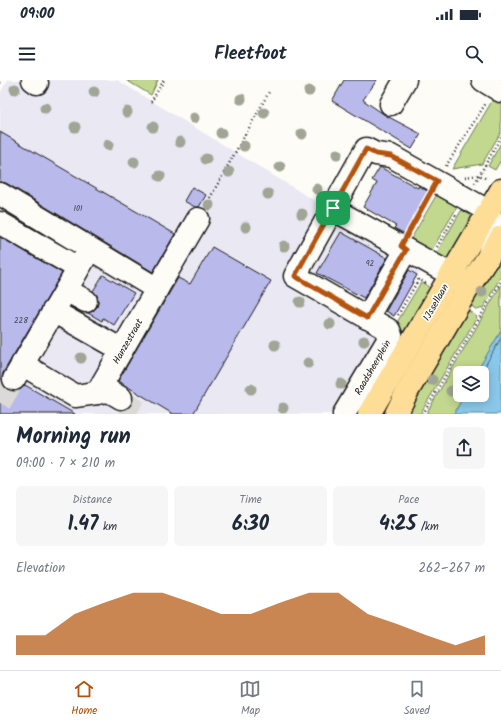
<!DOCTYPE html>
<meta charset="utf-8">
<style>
body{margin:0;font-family:Kalam,sans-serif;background:#f6f6f7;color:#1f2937;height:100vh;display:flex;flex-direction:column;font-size:15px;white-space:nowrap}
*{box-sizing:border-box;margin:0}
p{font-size:13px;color:#747a83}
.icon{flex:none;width:22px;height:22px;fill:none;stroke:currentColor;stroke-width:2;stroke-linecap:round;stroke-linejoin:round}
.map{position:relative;height:334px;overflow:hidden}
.details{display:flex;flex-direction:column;background:#fff;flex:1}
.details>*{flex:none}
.tools{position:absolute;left:453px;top:286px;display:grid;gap:8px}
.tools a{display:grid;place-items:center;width:36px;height:36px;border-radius:6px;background:#fff;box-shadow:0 2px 10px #0003;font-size:20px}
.pin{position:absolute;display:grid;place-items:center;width:34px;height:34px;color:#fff;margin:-17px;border-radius:8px;box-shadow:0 2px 6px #0006}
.round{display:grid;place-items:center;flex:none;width:42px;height:42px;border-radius:6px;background:#f6f6f7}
.headline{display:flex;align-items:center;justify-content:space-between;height:68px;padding:0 16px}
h1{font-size:22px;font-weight:700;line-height:30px}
.metrics{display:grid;grid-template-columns:repeat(3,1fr);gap:6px;height:68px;padding:4px 16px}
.metrics div{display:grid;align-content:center;border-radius:6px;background:#f6f6f7;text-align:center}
.metrics b{font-size:20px;font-weight:700}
.metrics small{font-size:11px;font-weight:400}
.metrics p{font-size:11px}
.chart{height:112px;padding:8px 16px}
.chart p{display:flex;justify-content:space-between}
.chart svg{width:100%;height:72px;margin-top:4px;fill:#b45309;opacity:.7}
.status{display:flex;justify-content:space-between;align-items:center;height:28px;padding:0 20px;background:#fff;direction:ltr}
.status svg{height:11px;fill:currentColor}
header{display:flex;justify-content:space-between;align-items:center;height:52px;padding:0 16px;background:#fff;font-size:18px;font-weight:700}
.menu{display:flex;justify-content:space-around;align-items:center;height:56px;border-top:1px solid #e0e1e3;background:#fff;font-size:11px;color:#747a83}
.menu a{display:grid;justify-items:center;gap:2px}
.menu .on{color:#b45309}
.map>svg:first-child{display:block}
</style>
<div class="status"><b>09:00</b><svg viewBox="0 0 49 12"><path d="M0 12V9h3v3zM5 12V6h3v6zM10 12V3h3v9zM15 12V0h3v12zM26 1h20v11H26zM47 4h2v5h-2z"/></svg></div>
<header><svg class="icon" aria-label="menu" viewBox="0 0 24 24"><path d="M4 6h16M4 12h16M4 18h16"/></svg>Fleetfoot<svg class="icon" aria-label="search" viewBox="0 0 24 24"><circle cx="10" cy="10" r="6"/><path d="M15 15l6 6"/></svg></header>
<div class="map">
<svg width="501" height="334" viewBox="0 0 501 334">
<rect width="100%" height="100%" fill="#fdfcf7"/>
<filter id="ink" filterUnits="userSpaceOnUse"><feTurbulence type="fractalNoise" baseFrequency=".025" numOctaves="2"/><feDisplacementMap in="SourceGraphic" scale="8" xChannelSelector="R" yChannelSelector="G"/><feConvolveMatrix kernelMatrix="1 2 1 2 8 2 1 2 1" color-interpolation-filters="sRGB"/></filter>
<g filter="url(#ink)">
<polygon fill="#e9e8f3" points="8,0 117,0 423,187 337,334 0,334 0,13"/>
<g fill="#c1d88e" stroke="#6e7a55">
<polygon points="126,0 158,0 151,15"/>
<polygon points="495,16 501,19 501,52 482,84 452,89"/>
<polygon points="501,63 501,80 495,90 488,86"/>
<polygon points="440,109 460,122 430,173 409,162"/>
<polygon points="465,124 478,134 449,184 435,176"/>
<polygon points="501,173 501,196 483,228 477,230 470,225"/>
<polygon points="424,203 431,209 362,334 351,334 396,244 420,204"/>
<polygon points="501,205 501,251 476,293 460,293 460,315 464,315 454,334 426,334"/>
<polygon points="467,231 469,231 477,237 420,334 407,334"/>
</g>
<polygon fill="#89c8ea" stroke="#5d8398" points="501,251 501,334 454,334 464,315 482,315 482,293 476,293"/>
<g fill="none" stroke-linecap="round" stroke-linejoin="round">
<polyline stroke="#48616e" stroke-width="1" points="481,293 501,258"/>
</g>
<g fill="#b9b9eb" stroke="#1c1c1c">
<polygon points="344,0 377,0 363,20 385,35 421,54 412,69 332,21"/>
<polygon points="0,52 175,154 153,192 6,103 0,102"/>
<polygon points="380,87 418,108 419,106 429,112 405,154 394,148 396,146 363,127 377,103 372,100"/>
<polygon points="192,107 206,115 199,127 195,127 184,121"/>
<polygon points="341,152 387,178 364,218 317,193"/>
<polygon points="0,157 62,193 3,293 2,299 3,305 7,310 14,311 20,310 25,305 75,334 0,334"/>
<polygon points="212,167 271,201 193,334 173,334 118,301 178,198 190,204"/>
<polygon points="409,190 417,195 394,236 386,231"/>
<polygon points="103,195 134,213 114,245 103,238 102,241 88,233 93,231 97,227 98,220 97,215 93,211"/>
</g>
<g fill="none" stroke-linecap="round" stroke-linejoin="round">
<g stroke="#dbdad6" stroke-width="22" stroke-dasharray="22 11" stroke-linecap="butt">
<polyline points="121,318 128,325 144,334"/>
<polyline points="0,323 14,299"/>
</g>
<defs>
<g id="minor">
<polyline points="33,0 37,3"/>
<polyline points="483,0 501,11"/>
<polyline points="391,24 405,0"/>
<polyline points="0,114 157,209 198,139"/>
<polyline points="333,129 468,204"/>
<polyline points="0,143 78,188"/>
<polyline points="66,210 86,221"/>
<polyline points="53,231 122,270"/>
<polyline points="367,238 406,170"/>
<polyline points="22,284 75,316 97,313"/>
<polyline points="14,299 90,169"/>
<polyline points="121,318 109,311 97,313 157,209"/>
<path d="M344,334L391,255L389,250L295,196L366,69L376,74L391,76L488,131C498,146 493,162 488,178"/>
</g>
<g id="major">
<polyline points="369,334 501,110"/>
<polyline points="396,334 407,312 470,205 501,157"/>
</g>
</defs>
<use href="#minor" stroke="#1c1c1c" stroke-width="25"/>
<use href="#major" stroke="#1c1c1c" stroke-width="25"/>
<g stroke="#1c1c1c" stroke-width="2.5" stroke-dasharray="1 3" stroke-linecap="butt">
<polyline points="0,3 2,0"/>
<polyline points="151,22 164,0"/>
<polyline points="446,86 486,23"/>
<polyline points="465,97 479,95 487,99"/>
<polyline points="475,103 501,57"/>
<polyline points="206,125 269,12"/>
<polyline points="409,152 429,117"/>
<polyline points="437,167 457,133"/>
<polyline points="418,199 427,204"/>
<polyline points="398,235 420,197"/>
<polyline points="423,334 501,201"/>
</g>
<use href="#minor" stroke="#fdfcf7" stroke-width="22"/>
<use href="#major" stroke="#fedd96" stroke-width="22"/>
</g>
<g fill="#a1a595">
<circle cx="15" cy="9" r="5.5"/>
<circle cx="309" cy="11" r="5.5"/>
<circle cx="94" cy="12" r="5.5"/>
<circle cx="241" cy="19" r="5.5"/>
<circle cx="45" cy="28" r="5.5"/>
<circle cx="127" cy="32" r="5.5"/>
<circle cx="264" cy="33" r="5.5"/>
<circle cx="194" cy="38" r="5.5"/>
<circle cx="75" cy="47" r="5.5"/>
<circle cx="153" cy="47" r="5.5"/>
<circle cx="221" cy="53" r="5.5"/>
<circle cx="302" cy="54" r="5.5"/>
<circle cx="180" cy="62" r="5.5"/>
<circle cx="108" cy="65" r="5.5"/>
<circle cx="244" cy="66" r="5.5"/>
<circle cx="337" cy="74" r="5.5"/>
<circle cx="206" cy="79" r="5.5"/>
<circle cx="134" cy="82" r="5.5"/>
<circle cx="280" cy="87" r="5.5"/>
<circle cx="229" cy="92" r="5.5"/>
<circle cx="160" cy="96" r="5.5"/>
<circle cx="317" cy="109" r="5.5"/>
<circle cx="268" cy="114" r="5.5"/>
<circle cx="209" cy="125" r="5.5"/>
<circle cx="302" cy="134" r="5.5"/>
<circle cx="246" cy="147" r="5.5"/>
<circle cx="284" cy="166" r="5.5"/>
<circle cx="482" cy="212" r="5.5"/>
<circle cx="300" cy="222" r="5.5"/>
<circle cx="330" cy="244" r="5.5"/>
<circle cx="364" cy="261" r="5.5"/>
<circle cx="275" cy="265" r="5.5"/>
<circle cx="81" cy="278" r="5.5"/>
<circle cx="308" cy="283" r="5.5"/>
<circle cx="432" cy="300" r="5.5"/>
<circle cx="341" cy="304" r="5.5"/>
<circle cx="251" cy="309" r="5.5"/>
<circle cx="451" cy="311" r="5.5"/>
<circle cx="283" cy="328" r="5.5"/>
</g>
</g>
<g fill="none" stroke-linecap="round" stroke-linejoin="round" filter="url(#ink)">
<defs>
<polygon id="route" points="366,69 376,74 391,76 437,101 401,166 406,170 367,238 295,196"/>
</defs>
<use href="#route" stroke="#fff" stroke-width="8"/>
<use href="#route" stroke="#b45309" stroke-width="5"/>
</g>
<g text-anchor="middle" stroke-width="3.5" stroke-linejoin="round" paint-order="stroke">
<g font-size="8" fill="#434350">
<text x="78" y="131">101</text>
<text x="370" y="186">92</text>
<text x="21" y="243">228</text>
</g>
<g font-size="10" fill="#1c1c1c" stroke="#fdfcf7">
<text transform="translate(435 222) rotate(-60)" y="4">IJssellaan</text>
<text transform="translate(127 261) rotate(-60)" y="4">Hanzestraat</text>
<text transform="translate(372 287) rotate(-60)" y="4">Raadsheerplein</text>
</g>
</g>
</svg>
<div class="tools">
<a><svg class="icon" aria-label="layers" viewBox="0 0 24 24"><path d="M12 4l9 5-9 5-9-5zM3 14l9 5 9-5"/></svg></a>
</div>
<div class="pin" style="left:333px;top:128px;background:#1e9e55"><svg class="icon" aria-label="arrive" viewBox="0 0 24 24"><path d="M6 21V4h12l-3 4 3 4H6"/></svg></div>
</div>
<section class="details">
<div class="headline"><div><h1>Morning run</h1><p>09:00 · 7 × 210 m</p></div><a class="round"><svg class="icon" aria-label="share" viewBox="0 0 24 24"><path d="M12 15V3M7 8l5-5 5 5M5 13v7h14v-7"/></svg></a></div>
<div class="metrics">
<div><p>Distance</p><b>1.47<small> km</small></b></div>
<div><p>Time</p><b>6:30</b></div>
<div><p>Pace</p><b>4:25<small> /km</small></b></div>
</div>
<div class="chart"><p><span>Elevation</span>262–267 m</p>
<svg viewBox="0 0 160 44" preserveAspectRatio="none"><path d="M0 44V32L10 32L20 19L30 12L40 6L50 6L60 12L70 19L80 19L90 12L100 6L110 6L120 19L130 25L140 32L150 38L160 32V44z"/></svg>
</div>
</section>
<nav class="menu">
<a class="on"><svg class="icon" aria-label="home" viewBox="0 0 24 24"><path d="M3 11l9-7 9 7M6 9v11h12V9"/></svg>Home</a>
<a><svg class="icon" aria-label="map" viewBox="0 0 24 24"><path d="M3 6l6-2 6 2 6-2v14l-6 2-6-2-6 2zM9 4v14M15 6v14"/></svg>Map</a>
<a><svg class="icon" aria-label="saved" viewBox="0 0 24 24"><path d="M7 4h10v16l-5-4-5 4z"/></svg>Saved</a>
</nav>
